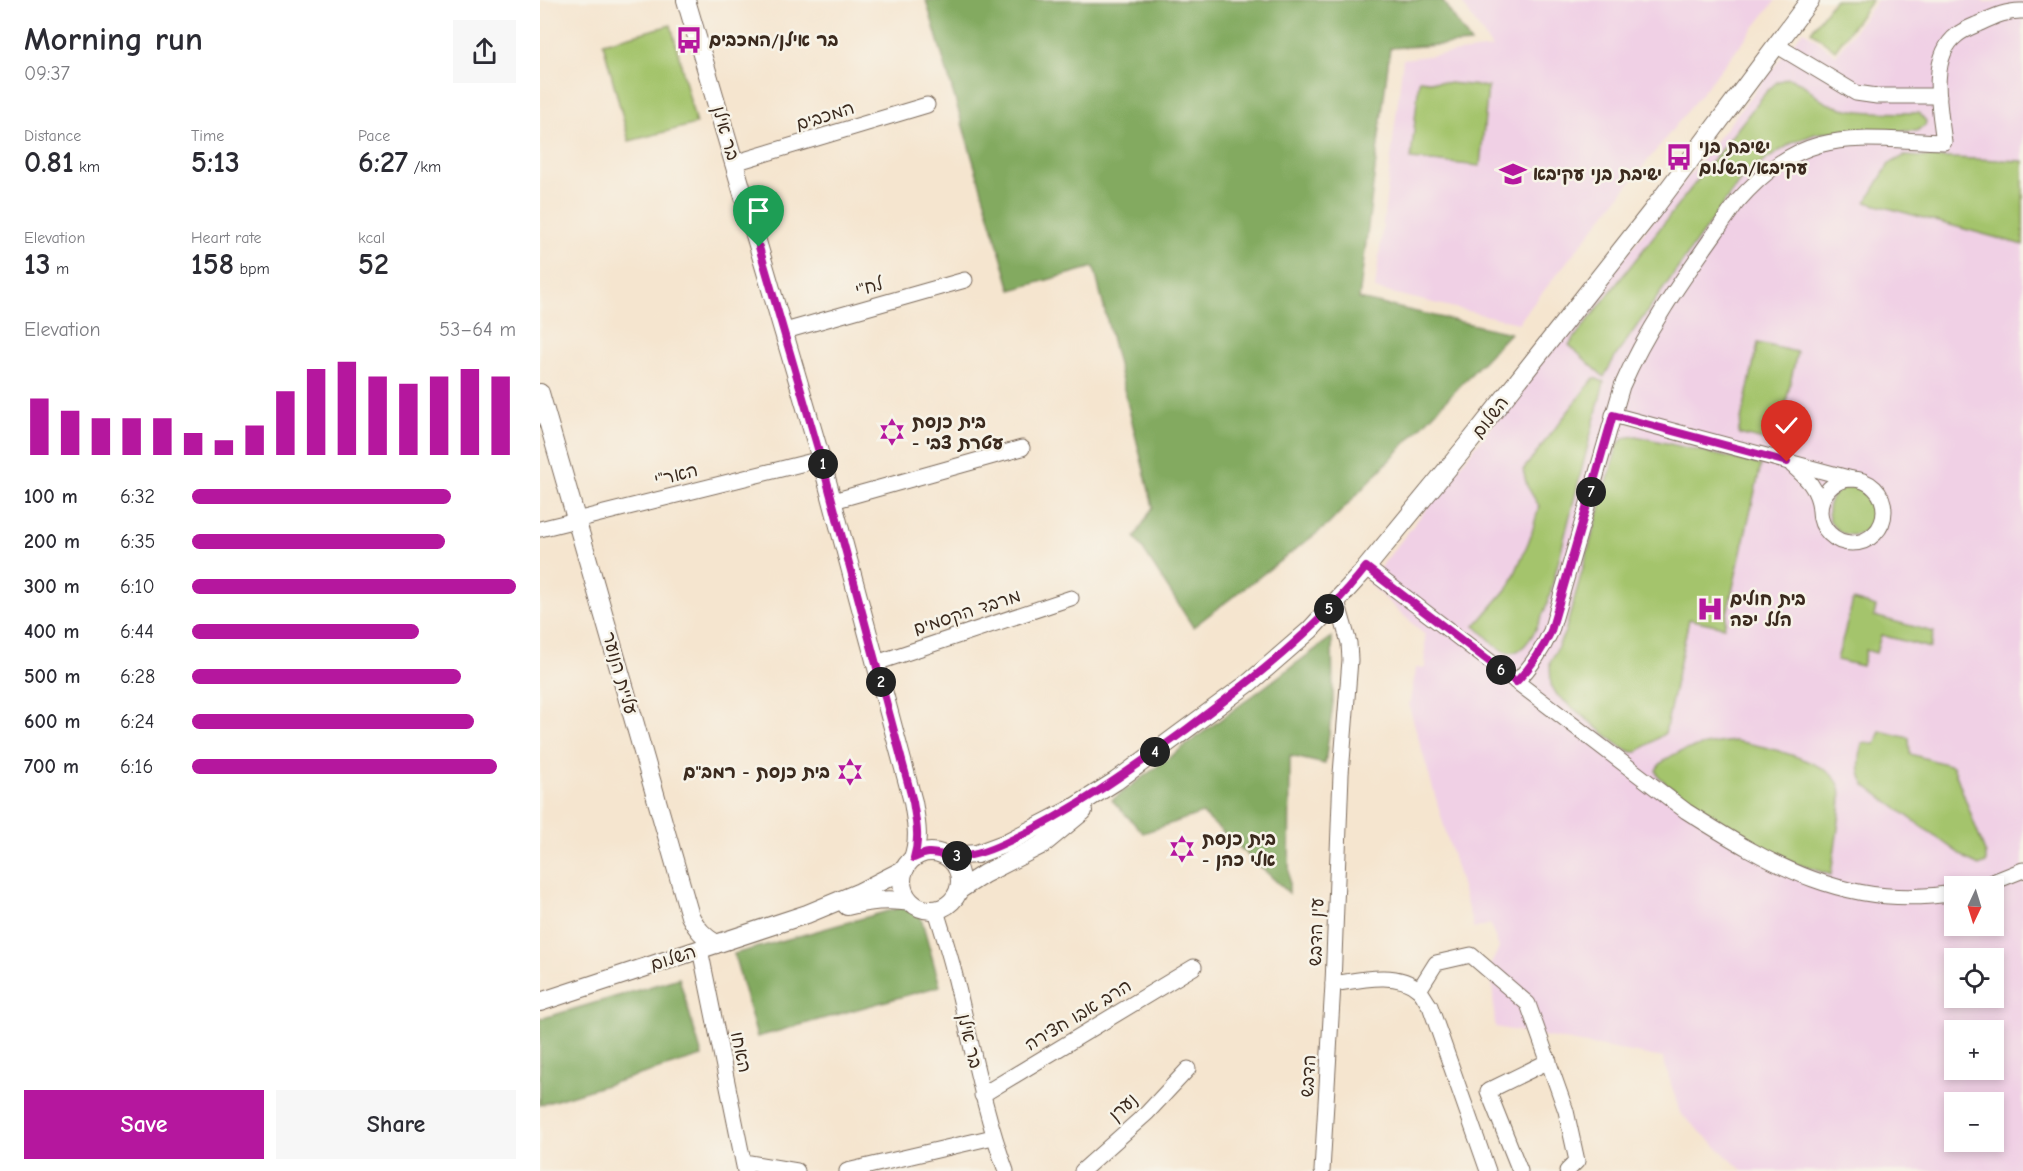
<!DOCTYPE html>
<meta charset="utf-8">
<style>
body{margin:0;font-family:"Comic Neue","Playpen Sans Hebrew",sans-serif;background:#f7f7f7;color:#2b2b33;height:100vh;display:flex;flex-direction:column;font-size:22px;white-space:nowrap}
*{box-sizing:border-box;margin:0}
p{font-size:20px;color:#7c7c81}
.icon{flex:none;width:33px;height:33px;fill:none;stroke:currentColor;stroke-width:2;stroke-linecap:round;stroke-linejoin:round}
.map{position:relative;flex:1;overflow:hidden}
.drawer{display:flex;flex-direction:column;background:#fff;width:540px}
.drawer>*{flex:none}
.needle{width:39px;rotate:184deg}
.controls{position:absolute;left:1404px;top:876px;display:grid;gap:12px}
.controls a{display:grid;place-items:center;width:60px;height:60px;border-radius:0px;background:#fff;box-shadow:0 3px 9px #0003;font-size:30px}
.pin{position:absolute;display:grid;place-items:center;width:51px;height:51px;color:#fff;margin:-62px -26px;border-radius:50% 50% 50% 0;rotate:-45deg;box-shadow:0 0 6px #0007}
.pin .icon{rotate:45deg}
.km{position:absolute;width:30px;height:30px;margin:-15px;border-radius:50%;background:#222;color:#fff;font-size:16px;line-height:30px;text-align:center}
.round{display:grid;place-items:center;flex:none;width:63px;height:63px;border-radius:0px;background:#f7f7f7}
.headline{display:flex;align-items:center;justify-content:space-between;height:102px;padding:0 24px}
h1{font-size:33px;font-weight:700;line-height:45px}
.metrics{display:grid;grid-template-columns:repeat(3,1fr);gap:9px;height:102px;padding:6px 24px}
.metrics div{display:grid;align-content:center}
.metrics b{font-size:30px;font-weight:700}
.metrics small{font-size:16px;font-weight:400}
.metrics p{font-size:16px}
.chart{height:168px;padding:12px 24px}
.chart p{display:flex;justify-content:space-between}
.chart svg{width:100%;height:108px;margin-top:6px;stroke:#b5179e;stroke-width:6}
.action{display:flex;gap:12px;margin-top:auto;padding:12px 24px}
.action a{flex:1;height:69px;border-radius:0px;background:#b5179e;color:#fff;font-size:24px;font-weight:700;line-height:69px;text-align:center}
.action a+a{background:#f7f7f7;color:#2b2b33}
ul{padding:0 24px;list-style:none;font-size:20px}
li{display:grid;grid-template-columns:96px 72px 1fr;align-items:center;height:45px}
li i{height:15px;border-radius:8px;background:#b5179e}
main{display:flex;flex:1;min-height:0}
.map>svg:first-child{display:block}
</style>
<main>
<section class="drawer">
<div class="headline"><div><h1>Morning run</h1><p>09:37</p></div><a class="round"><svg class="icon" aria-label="share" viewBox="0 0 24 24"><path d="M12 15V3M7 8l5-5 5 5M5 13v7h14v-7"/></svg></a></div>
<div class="metrics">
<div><p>Distance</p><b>0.81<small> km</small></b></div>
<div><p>Time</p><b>5:13</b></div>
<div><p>Pace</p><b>6:27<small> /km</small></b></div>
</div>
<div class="metrics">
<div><p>Elevation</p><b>13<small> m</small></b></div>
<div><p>Heart rate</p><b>158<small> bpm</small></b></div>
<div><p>kcal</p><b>52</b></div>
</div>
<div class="chart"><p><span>Elevation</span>53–64 m</p>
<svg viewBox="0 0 160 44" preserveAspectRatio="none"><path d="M5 44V21M15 44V26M25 44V29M35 44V29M45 44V29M55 44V35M65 44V38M75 44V32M85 44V18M95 44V9M105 44V6M115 44V12M125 44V15M135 44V12M145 44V9M155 44V12"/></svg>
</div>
<ul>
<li><b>100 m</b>6:32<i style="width:80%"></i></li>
<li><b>200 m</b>6:35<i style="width:78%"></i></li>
<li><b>300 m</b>6:10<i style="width:100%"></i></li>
<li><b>400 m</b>6:44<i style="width:70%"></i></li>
<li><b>500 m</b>6:28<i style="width:83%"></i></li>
<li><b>600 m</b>6:24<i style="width:87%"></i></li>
<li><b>700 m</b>6:16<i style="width:94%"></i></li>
</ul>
<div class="action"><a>Save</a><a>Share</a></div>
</section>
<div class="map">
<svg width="1483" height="1171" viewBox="0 0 1483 1171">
<rect width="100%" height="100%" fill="#f7f3e8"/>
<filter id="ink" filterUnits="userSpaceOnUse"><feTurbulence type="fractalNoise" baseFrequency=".0167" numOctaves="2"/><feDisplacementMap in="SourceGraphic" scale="12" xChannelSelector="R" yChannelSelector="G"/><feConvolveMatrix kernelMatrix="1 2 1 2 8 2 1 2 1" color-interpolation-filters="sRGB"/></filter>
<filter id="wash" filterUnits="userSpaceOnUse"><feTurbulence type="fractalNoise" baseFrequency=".008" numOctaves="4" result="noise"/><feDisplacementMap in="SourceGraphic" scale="24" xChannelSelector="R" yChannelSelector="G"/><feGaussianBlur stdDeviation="1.35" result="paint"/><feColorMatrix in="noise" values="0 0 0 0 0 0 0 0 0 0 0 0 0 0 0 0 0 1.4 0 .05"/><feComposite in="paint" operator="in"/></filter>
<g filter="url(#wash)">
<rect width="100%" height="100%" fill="#f5e5cf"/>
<g fill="#f0d0e5" fill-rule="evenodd">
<polygon points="920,0 1236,0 978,323 835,289 863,59 952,48"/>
<path d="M1337,0H1441L1444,2L1483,0V1171H1203L1140,1113L1123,1058L955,1027L951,964L959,948L950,924L934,929L869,706L876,668H885V635L828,583L1263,30L1296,55ZM1414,886H1454V926H1414ZM1414,958H1454V998H1414ZM1414,1030H1454V1070H1414ZM1414,1102H1454V1142H1414Z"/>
</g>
<g fill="#a4c46c" stroke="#707745" stroke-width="1.5">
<polygon points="1294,0 1332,0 1295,50 1271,31"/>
<polygon points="131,25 156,124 89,141 63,43"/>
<path d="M1248,78C1269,83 1271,96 1287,103C1315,115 1350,112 1379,113L1386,121L1385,126L1377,131L1305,130L1275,134L1252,143L1227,159L1201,179L1075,357L1064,377L1029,345L1226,92L1237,82Z"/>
<polygon points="879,80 948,87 940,166 871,159"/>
<polygon points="1364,156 1483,161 1483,245 1326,202 1349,164"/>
<polygon points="1218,343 1257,352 1237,443 1198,434"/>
<path d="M1054,378L1064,382L1008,602C1002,616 986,662 964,651C954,646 944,633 935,626L970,585L991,536L999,506L987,486L983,470Z"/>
<polygon points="1096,436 1221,465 1184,627 1149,619 1125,733 1097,752 1092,752 1081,747 1017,695 1011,685 1010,663 1025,632 1078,444 1084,438"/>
<circle cx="1312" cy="511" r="24"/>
<polygon points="1313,600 1336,607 1334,616 1394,632 1390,648 1341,635 1336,653 1326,650 1322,666 1297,660"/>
<path d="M1340,731L1369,738L1370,754L1413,766L1446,855V863L1439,866L1431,862L1326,786C1316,773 1320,758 1322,743L1335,744Z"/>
<path d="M1195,741C1219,745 1294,761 1300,788C1304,804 1293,856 1291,875L1251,862L1196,831L1127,784L1118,776L1116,770C1128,748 1172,743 1195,741Z"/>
</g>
<g fill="#83aa60" stroke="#5f6a3f" stroke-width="1.5">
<polygon points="386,0 902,0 931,43 850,48 819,299 970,333 789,524 653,627 595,537 613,507 554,267 471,290"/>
<polygon points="792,637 793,702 785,764 750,756 749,893 662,813 603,833 572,800"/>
<polygon points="377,903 400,986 217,1037 194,954"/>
<polygon points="139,978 162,1056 0,1105 0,1019"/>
</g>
</g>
<g filter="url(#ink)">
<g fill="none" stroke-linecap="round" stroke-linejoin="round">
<defs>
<g id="minor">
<polyline points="1236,45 1316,93 1337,96 1399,96"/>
<polyline points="194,163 387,105"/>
<polyline points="245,331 425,280"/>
<polyline points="1073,415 1312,479"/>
<path d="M1252,465C1267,478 1278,489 1280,509"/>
<circle cx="1312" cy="511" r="32"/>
<polyline points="293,501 482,448"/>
<polyline points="0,529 281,459"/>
<path d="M826,567L1146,811C1231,865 1309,911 1414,893"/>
<path d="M797,601L809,643L810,660L801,774L793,984C819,980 858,970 879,990C883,994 886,1001 890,1006L948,1171"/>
<polyline points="336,663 531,598"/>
<path d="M976,682C992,666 1002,651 1011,631L1082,386C1111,319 1156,261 1197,202C1265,125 1311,139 1404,142C1400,111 1388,57 1417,35C1423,30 1431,27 1438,24C1453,17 1467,10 1483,11"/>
<polyline points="1443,886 1483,870"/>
<path d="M396,910C402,931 409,951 414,972C431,1039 442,1106 466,1171"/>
<polyline points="160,949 205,1171"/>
<polyline points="879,990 896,963 931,955 988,1004 1026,1111 1037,1161 1027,1171"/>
<polyline points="442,1095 654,967"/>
<polyline points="204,1162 257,1171"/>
<polyline points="307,1171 453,1137"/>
<polyline points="542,1171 607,1113 648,1069"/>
<polyline points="782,1171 793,984"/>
<polyline points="980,1171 948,1091 1009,1061"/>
</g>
<g id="tertiary">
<path d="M146,0L281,459L373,802C376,821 380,838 373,858"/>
<path d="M0,393L150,916C157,929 163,936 176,944"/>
<circle cx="391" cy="881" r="29"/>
<polyline points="407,856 437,854 464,844 530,810 576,781 710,682 770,630 821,574 932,439 1112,211 1270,0"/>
<polyline points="419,890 444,874 503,844 543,811"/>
<path d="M307,906C329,901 348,898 370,902"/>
<polyline points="0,1002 267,914 320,892 365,869"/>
</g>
</defs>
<use href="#minor" stroke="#7c6b5c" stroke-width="17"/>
<use href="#tertiary" stroke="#7c6b5c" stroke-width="20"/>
<use href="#minor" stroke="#fff" stroke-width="15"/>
<use href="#tertiary" stroke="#fff" stroke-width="18"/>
</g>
</g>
<g fill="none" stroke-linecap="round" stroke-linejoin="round" filter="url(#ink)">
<defs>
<path id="route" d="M219,247L281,459L373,802C376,821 380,838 374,858C390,850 392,853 408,856C426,860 450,850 465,843C532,812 588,772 647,729C712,680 775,632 826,567L976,682C992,666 1002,651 1011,631L1073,415L1247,462"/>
</defs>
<use href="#route" stroke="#fff" stroke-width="12"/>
<use href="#route" stroke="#b5179e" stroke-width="8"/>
</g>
<defs>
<symbol id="bus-bare" viewBox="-9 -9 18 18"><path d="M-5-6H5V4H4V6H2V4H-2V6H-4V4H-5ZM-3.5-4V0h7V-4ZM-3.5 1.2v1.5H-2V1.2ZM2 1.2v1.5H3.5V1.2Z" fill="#b5179e" stroke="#f7f3e8" stroke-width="2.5" paint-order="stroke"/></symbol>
<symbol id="school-bare" viewBox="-9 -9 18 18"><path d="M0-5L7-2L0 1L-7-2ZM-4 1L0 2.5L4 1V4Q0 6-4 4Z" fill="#b5179e" stroke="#f7f3e8" stroke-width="2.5" paint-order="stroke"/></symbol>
<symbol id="synagogue-bare" viewBox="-9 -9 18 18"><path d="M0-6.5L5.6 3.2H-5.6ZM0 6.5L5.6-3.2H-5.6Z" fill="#b5179e" stroke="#f7f3e8" stroke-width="2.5" paint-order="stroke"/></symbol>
<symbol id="hospital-bare" viewBox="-9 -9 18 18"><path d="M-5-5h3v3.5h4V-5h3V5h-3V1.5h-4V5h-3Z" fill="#b5179e" stroke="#f7f3e8" stroke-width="2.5" paint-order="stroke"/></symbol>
</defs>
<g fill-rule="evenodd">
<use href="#bus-bare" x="130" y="21" width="38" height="38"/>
<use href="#bus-bare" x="1120" y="138" width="38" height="38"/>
<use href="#school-bare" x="954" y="155" width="38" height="38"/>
<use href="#synagogue-bare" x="333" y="413" width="38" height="38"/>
<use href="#hospital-bare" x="1151" y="590" width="38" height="38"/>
<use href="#synagogue-bare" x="291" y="753" width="38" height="38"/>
<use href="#synagogue-bare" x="623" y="830" width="38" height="38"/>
</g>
<g text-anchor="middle" stroke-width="5" stroke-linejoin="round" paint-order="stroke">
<g font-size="18" font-weight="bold" fill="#3b2a1e" stroke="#f7f3e8" text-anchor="start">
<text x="169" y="46">בר אילן/המכבים</text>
<text x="1159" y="153">ישיבת בני<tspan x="1159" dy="21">עקיבא/השלום</tspan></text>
<text x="993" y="180">ישיבת בני עקיבא</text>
<text x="372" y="428">בית כנסת<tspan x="372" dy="21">- עטרת צבי</tspan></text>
<text x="1190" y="605">בית חולים<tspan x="1190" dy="21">הלל יפה</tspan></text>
<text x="290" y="778" text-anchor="end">בית כנסת - רמב"ם</text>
<text x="662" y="845">בית כנסת<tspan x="662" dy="21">- אלי כהן</tspan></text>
</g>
<g font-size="18" fill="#3b2a1e" stroke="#f7f3e8">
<text transform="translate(285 116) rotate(-17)" y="6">המכבים</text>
<text transform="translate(186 133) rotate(74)" y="6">בר אילן</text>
<text transform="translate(329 287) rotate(-16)" y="6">לח"י</text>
<text transform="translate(950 417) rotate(-52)" y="6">השלום</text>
<text transform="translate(136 475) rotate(-14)" y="6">האר"י</text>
<text transform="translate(427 612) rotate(-18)" y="6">מרבד הקסמים</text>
<text transform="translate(80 673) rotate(74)" y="6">עליית הנוער</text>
<text transform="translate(776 932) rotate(-88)" y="6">עין הדבש</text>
<text transform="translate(133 958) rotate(-18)" y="6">השלום</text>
<text transform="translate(538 1015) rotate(-31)" y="6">הרב אבו חצירה</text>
<text transform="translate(430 1041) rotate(77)" y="6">בר אילן</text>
<text transform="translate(201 1052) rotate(78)" y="6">האחו</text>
<text transform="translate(768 1076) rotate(-86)" y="6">הדבש</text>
<text transform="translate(583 1107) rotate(-43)" y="6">נערן</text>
</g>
</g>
</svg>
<div class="controls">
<a><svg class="needle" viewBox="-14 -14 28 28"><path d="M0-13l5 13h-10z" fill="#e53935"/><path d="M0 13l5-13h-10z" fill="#7c7c81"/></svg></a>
<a><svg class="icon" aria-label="locate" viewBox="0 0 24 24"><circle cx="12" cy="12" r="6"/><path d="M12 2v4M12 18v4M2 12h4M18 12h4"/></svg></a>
<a>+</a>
<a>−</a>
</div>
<div class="pin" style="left:219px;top:247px;background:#1e9e55"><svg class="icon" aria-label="arrive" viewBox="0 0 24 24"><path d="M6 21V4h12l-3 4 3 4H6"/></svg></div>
<div class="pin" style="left:1247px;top:462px;background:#d93025"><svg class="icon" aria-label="check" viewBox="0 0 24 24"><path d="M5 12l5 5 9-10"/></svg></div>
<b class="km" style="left:283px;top:464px">1</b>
<b class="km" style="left:341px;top:682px">2</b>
<b class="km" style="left:417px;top:856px">3</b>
<b class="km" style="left:615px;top:752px">4</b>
<b class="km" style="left:789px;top:609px">5</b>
<b class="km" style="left:961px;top:670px">6</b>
<b class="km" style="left:1051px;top:492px">7</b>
</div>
</main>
